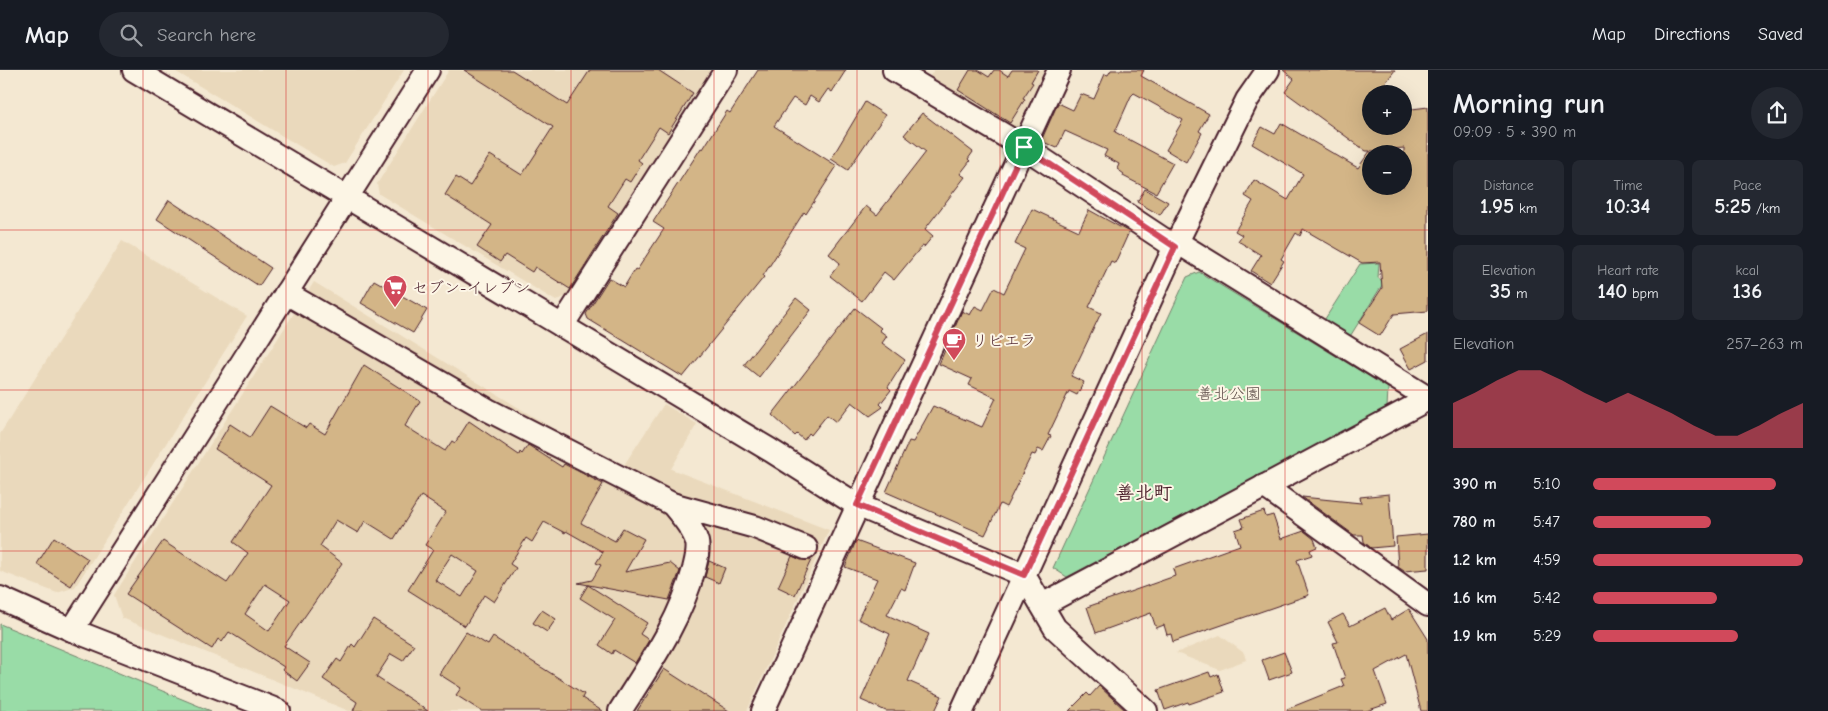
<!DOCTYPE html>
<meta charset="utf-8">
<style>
body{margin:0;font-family:"Comic Neue","Klee One",sans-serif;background:#242831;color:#f1f3f6;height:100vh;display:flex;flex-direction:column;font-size:19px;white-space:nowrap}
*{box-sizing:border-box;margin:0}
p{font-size:16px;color:#9ea1a6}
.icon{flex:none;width:28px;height:28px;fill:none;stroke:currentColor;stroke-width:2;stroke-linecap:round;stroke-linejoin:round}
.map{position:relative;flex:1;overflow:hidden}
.side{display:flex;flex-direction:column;background:#171b24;width:400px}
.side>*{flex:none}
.fabs{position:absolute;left:1362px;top:15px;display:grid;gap:10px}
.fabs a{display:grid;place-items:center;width:50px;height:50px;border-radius:50%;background:#171b24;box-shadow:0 5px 20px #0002;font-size:25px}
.pin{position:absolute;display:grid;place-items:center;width:42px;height:42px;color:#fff;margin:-21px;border:2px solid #fff;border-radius:50%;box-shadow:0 1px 5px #0007}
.round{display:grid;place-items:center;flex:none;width:52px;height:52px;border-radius:26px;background:#242831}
.overview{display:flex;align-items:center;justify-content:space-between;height:85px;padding:0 25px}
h1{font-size:28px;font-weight:700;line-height:38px}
.metrics{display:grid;grid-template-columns:repeat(3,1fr);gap:8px;height:85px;padding:5px 25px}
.metrics div{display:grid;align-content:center;border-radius:8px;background:#242831;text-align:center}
.metrics b{font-size:21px;font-weight:700}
.metrics small{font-size:14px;font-weight:400}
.metrics p{font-size:14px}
.chart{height:140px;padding:10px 25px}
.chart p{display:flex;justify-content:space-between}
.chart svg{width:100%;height:90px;margin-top:5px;fill:#d1495b;opacity:.7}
ul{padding:0 25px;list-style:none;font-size:16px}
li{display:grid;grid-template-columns:80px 60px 1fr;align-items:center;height:38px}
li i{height:12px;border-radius:6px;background:#d1495b}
header{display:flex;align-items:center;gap:30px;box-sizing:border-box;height:70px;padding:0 25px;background:#171b24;border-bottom:1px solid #363941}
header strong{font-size:24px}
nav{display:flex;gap:28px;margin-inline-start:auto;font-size:18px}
.search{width:350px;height:45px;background:#242831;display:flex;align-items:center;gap:12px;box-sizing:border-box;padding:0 18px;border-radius:28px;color:#9ea1a6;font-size:19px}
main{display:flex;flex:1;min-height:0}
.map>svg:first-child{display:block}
</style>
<header>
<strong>Map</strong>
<div class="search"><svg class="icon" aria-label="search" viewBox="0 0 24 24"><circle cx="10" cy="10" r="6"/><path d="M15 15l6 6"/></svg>Search here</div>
<nav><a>Map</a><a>Directions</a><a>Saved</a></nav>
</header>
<main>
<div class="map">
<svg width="1428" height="641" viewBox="0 0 1428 641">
<rect width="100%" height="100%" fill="#f4e8d2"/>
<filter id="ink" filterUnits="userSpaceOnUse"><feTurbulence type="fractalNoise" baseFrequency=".02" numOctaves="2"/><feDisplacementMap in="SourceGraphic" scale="10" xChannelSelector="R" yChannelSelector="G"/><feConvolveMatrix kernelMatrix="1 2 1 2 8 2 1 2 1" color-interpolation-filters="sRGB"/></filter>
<g filter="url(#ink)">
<g fill="#ead9bc">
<polygon points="173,0 404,0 345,93 334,97"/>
<polygon points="449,0 711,0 566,226 556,231 379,124 377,114"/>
<polygon points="934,0 1044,0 1018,57 1012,58 930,6"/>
<polygon points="122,171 247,246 75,517 57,523 0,501 0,364"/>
<polygon points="314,212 568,368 622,398 664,334 697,354 671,399 829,460 747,641 349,641 122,548 114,525"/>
<polygon points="1220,565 1244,583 1246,590 1220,600 1176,583"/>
</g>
<g fill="#99dca7" stroke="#727e69">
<polygon points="1379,193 1378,208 1384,212 1349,268 1323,252 1360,194"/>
<polygon points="1199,202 1388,318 1387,338 1067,507 1053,498 1187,207"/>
<polygon points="0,554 211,641 0,641"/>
</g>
<g fill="#d3b587" stroke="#4a1f2b" fill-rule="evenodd">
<polygon points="464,0 512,0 567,35 590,0 658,0 693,23 668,63 659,57 638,90 642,93 630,112 625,109 608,136 618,143 570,219 535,197 532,202 505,185 500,192 477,177 492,155 445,125 456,107 470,116 490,85 522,105 553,57"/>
<polygon points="758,0 846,0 832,22 828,19 819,32 810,26 805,35 793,28 774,56 837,96 806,144 804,142 763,206 764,207 683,307 588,249 586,244 609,208 624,217 635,199 637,200 664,159 653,152 701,78 703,79 727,41 730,43"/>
<polygon points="970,0 978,0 989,7 994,0 999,0 1008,6 1012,0 1038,0 1031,12 1033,13 1023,28 1025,29 1010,53 958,20"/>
<polygon points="1111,0 1144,0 1141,6 1209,44 1199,61 1202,63 1186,92 1166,80 1183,50 1134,23 1131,26 1115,62 1173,93 1156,123 1123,106 1124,104 1117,99 1119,94 1104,86 1107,80 1065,61 1057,78 1041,71 1058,33 1073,40 1081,24 1094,29 1105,4 1108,5"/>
<path d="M1283,0H1395L1377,24H1371V38L1368,43H1371V56H1404V40L1428,37V241L1394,244L1380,266L1359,253L1382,218L1380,192L1362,193L1303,159L1300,166L1296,163L1281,189L1284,191L1270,213L1251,201L1261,185L1238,171L1242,165L1235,161L1253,131L1245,126L1254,110L1288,130L1303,104L1252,74L1262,57L1275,64L1281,53L1358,98L1370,81H1366L1285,22L1294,9ZM1404,78V116H1371V81Z"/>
<polygon points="865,32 885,45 848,100 831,89"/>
<polygon points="922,43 973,82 968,89 970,91 960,104 965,107 925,159 933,166 924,177 922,176 894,210 884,202 862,231 830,206 840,193 829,184 866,136 877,145 926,82 904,65"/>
<polygon points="1145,119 1168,132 1160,145 1137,132"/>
<polygon points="169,130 271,198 259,216 157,149"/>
<polygon points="1032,139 1079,161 1089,140 1129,162 1115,193 1111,191 1089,237 1101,243 1071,306 1084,312 1077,325 1069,321 1048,365 1051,366 1043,381 1038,379 1035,385 1032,384 1006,437 1000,434 985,465 886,422 909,371 913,372 933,336 982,357 996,328 969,315 972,309 939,294 962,241 970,245 975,236 983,240 994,218 1004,223 1025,179 1015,174"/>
<polygon points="374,210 427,240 413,263 361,233"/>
<polygon points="796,228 811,240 759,307 744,295"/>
<polygon points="855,238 881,258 879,260 887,266 882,273 905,290 888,317 891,320 880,334 883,337 870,346 852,332 836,352 827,345 811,365 809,363 804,370 797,364 795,366 772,345"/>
<polygon points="1428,264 1428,290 1411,299 1400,279"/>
<path d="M364,295L420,331L405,356L445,381L452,371L455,373L469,351L519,385L520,382L522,384L528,375L562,397L564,394L603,414L581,453L615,471L623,458L644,469L625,502L670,493L680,501L669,530L578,513L592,510L601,495L596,493L603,482L566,461L565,463L544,452L532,472L526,468L510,494L516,498L494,532L484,525L465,556L408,520L433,480L425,475L446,442L421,426L394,469L365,451L358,463L336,450L320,476L342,493L284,576L310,593L297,611L282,600L284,597L229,562L222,572L218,569L212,579L126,524L163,471L227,513L248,483L233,472L271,415L215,379L230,354L250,367L270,336L306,358L309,354L325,364ZM452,484L478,501L462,527L435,510ZM265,514L290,530L269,561L245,544Z"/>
<polygon points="1389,424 1393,476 1371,478 1364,472 1363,465 1354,465 1302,427 1361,433 1360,427"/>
<polygon points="1264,441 1266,447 1273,445 1281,469 1304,461 1314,469 1317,477 1310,480 1312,485 1297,490 1309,525 1173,572 1171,564 1167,565 1164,555 1156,558 1151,543 1096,563 1087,537 1175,506 1173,499 1240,475 1235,460 1244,457 1241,449"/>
<polygon points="1428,464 1428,499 1404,501 1398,497 1396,467"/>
<polygon points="54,467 88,489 71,516 37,494"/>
<polygon points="856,471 915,493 905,520 901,518 887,545 929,564 908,611 942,626 935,641 886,641 861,630 890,564 858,549 877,509 845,497"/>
<polygon points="792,486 801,490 811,490 795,525 778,517"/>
<polygon points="709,491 725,498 719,513 705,507"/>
<polygon points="588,515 647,553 640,564 649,570 635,593 614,580 612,584 599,575 615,550 580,528"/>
<polygon points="1385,538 1391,550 1409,539 1428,569 1428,641 1421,641 1406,584 1375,601 1387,634 1366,641 1287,641 1287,639 1344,616 1341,609 1345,608 1333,573 1338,572 1328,552 1343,544 1350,556"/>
<polygon points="542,540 556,549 547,562 533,553"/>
<polygon points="373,549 414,575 403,591 391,584 376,607 428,641 353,641 357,632 323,609 337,589 341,592 352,574 355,577"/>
<polygon points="466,562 488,575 493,567 584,624 582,628 602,641 481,641 456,625 461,618 439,604"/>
<polygon points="1284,582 1292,602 1269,610 1262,590"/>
<polygon points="664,599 729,641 637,641"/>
<polygon points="1209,602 1211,607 1218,604 1224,622 1189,634 1188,632 1165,640 1158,620"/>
<polygon points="1099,616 1126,641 1069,641 1087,623 1090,626"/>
</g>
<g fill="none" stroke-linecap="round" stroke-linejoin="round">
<defs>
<g id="minor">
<polyline points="134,0 770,380 857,435 1024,505 1055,558 1146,641"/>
<polyline points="894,0 1024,77 1175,177"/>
<polyline points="1177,172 1428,328"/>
<path d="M286,223L488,340L672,434C681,445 693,458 697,472C699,481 696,490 694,499C680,552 649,595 620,641"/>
<polyline points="562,256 726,0"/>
<polyline points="1264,416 1428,535"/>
<polyline points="672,434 755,457 806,478"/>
<polyline points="0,528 72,560 279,641"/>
<polyline points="1042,535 1428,329"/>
<polyline points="72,560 428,0"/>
<polyline points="763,641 1059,0"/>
<polyline points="962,641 1177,172 1247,30 1268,0"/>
</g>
</defs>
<use href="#minor" stroke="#4a1f2b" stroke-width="26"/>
<use href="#minor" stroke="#fcf5e5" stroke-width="22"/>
</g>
</g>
<g fill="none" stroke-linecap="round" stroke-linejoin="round" filter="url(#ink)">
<defs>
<polygon id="route" points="1024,77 1175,177 1024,505 857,435"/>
</defs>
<use href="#route" stroke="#fff" stroke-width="10"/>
<use href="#route" stroke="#d1495b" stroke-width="6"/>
</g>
<path fill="none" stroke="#d62828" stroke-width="1" stroke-opacity="0.55" d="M143,0V641M286,0V641M428,0V641M571,0V641M714,0V641M857,0V641M1000,0V641M1142,0V641M1285,0V641M0,160H1428M0,320H1428M0,481H1428"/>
<defs>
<symbol id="supermarket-pin" viewBox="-11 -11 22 30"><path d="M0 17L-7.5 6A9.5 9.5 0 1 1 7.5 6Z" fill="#d1495b" stroke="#fcf5e5"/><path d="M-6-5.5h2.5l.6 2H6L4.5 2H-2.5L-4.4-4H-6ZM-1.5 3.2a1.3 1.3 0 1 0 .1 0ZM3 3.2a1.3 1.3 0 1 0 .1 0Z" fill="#fff"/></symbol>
<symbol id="cafe-pin" viewBox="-11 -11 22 30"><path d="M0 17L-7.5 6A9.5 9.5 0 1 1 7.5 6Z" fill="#d1495b" stroke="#fcf5e5"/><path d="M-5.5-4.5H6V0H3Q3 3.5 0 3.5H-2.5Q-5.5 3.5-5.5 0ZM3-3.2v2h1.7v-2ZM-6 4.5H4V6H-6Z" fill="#fff"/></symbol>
</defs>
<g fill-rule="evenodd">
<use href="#supermarket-pin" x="381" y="203" width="28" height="38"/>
<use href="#cafe-pin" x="940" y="256" width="28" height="38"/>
</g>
<g text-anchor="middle" stroke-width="4" stroke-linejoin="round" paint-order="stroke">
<g font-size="16" fill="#4a1f2b" stroke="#fcf5e5" text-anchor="start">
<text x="412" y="223">セブン-イレブン</text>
<text x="972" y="276">リビエラ</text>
</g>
<g font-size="16" fill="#5e4e4a" stroke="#fcf5e5">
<text x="1229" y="329">善北公園</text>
</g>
<g font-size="19" font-weight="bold" fill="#4a1f2b" stroke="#fcf5e5">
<text x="1144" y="429">善北町</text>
</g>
</g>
</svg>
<div class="fabs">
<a>+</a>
<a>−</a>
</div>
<div class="pin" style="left:1024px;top:77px;background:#1e9e55"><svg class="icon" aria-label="arrive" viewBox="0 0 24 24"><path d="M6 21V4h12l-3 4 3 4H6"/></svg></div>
</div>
<section class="side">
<div class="overview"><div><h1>Morning run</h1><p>09:09 · 5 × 390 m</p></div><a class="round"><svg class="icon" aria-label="share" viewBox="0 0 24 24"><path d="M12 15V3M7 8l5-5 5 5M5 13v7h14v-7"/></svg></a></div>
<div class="metrics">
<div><p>Distance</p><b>1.95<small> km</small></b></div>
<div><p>Time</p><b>10:34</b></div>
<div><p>Pace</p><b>5:25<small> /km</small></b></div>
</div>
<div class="metrics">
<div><p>Elevation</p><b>35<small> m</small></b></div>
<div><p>Heart rate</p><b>140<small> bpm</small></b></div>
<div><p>kcal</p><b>136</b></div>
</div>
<div class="chart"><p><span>Elevation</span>257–263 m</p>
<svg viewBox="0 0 160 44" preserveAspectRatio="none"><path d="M0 44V22L10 17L20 11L30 6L40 6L50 11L60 17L70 22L80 17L90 22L100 27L110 33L120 38L130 38L140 33L150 27L160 22V44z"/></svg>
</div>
<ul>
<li><b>390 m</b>5:10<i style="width:87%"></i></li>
<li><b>780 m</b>5:47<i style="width:56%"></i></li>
<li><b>1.2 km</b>4:59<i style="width:100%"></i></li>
<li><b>1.6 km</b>5:42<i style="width:59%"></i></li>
<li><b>1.9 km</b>5:29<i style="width:69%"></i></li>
</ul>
</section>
</main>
